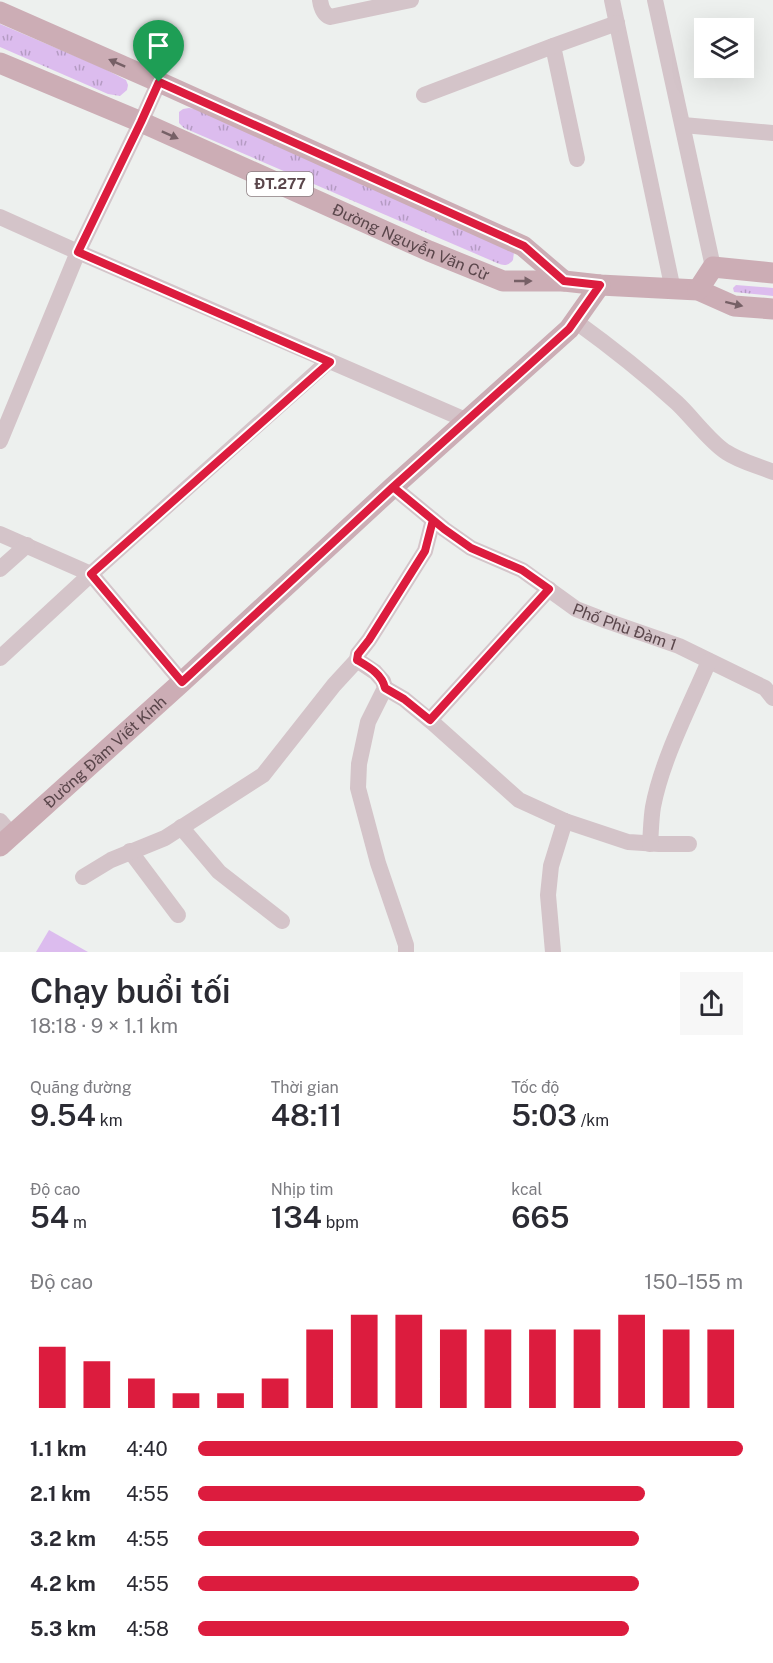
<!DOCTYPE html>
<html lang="vi">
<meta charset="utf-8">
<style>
body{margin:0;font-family:"Public Sans",sans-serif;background:#f7f7f7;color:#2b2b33;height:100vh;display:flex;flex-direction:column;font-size:22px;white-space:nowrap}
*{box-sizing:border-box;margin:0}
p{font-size:20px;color:#7c7c81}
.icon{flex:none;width:33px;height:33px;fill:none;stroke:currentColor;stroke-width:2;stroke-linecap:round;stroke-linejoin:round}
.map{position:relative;height:952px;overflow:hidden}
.sheet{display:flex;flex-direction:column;background:#fff;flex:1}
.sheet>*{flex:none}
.tools{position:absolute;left:694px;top:18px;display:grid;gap:12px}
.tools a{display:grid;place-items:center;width:60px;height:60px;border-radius:0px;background:#fff;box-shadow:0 6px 24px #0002;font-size:30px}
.pin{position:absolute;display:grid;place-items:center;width:51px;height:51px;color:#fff;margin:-62px -26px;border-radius:50% 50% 50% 0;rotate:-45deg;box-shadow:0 0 6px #0007}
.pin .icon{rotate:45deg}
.round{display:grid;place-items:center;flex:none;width:63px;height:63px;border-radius:0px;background:#f7f7f7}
.overview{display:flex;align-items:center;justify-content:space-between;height:102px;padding:0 30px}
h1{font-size:33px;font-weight:600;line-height:45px}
.stats{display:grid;grid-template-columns:repeat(3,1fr);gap:9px;height:102px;padding:6px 30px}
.stats div{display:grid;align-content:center}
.stats b{font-size:30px;font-weight:600}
.stats small{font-size:16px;font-weight:400}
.stats p{font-size:16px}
.chart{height:168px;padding:12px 30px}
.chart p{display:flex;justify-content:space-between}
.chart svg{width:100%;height:108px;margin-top:6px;stroke:#dc1c3e;stroke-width:6}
ul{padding:0 30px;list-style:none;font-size:20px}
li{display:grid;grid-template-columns:96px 72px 1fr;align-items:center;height:45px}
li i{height:15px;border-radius:8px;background:#dc1c3e}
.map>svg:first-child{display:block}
</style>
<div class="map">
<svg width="773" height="952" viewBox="0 0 773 952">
<defs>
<pattern id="grass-tufts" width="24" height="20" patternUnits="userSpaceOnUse" patternTransform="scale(1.5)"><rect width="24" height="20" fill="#dcbcee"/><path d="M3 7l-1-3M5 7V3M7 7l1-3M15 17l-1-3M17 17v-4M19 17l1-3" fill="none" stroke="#b59bc3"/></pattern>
</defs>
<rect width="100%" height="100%" fill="#edf0ee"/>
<g fill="url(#grass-tufts)">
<polygon points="0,24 103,68 126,80 128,85 127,90 120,96 108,94 0,47"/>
<path d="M189,108L195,109L514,252L513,260C508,266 504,266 497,263L184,128L179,123V112L183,109Z"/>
<polygon points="736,285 773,288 773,296 734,292 733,288"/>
</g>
<polygon fill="#dcbcee" points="49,930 88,952 36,952"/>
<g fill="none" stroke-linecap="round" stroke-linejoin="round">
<g stroke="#d4c4c9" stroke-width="16">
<path d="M320,0C321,7 323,14 330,17L411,0"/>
<polyline points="612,0 673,290"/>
<polyline points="655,0 713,267"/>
<polyline points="553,46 577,159"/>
<polyline points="424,95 553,46 617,23"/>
<polyline points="683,125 773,133"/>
<polyline points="0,217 78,252 468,421"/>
<path d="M575,321C611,347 644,373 677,403C692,417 710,442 726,452C741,462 757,465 773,472"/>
<polyline points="0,441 78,252 141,122 159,82"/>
<path id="s1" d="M393,487L444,529L471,548L522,570L576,609L607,621L679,646L765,688L773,698"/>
<polyline points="0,534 91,574 182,682"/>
<polyline points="0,569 27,545"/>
<polyline points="0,658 91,574 329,361"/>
<polyline points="385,688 404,699 433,723 519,800 565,821 628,842 659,844 689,844"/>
<polyline points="430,720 549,589"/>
<polyline points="0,821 12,835"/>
<polyline points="181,827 219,872 282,921"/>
<path d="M650,844C651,832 651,819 653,807C662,759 690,706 709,661"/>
<polyline points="130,851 178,915"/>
<polyline points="83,877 111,860 165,838 263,775 334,685 357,660"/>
<polyline points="406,952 406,945 378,863 358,788 359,764 368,722 385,688 383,681 375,672 357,660 358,654 369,640 425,551 433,520"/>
<polyline points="553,952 548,895 551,866 565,821"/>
</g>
<g stroke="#ccadb5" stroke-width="21">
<polyline points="0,12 159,82 523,246 564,281"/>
<path id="s2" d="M0,63L141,122L429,251L503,281H564L600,285L698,290L734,306L773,309"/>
<polyline points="698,290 713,267 773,273"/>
<path id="s3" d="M0,846L182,682L393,487L569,329L600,285"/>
</g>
</g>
<defs><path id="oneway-solid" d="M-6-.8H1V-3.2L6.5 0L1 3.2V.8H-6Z" transform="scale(1.5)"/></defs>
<g fill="#766066">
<use href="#oneway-solid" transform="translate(117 63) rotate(-156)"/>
<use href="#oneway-solid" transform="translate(170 135) rotate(24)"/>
<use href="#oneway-solid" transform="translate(523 281)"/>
<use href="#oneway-solid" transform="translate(734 304) rotate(14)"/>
</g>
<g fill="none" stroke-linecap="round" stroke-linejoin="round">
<defs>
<path id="route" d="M159,82L141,122L78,252L330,362L91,574L182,682L393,487L433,520L425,551L369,640L358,654L357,660C369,667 382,674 385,688L404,699L430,720L549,589L522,570L471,548L444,529L393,487L569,329L600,285L564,281L524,246L159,82"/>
</defs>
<use href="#route" stroke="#fff" stroke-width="12"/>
<use href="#route" stroke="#dc1c3e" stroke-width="8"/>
</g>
<g text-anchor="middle" stroke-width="6" stroke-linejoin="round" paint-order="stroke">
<rect fill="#fff" stroke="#8c7e81" stroke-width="1.5" x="247" y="172" width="66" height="24" rx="4.5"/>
<g font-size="15" font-weight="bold" fill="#5a464b">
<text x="280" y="189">ĐT.277</text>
</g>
<g font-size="16" fill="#5a464b" stroke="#fff">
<text dy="6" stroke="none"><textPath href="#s2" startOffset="448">Đường Nguyễn Văn Cừ</textPath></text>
<text dy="6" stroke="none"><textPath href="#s1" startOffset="273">Phố Phù Đàm 1</textPath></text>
<text dy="6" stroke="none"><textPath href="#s3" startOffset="141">Đường Đàm Viết Kính</textPath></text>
</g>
</g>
</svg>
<div class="tools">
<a><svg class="icon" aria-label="layers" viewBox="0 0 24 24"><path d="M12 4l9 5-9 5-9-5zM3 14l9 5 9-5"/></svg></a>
</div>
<div class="pin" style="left:159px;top:82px;background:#1e9e55"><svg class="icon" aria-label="arrive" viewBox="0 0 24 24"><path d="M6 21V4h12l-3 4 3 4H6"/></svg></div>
</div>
<section class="sheet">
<div class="overview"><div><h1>Chạy buổi tối</h1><p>18:18 · 9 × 1.1 km</p></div><a class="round"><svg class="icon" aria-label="share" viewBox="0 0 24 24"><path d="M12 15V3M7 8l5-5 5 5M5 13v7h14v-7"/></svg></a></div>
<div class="stats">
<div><p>Quãng đường</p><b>9.54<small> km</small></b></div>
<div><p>Thời gian</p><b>48:11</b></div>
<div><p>Tốc độ</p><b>5:03<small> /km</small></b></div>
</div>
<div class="stats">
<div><p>Độ cao</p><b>54<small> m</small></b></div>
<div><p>Nhịp tim</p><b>134<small> bpm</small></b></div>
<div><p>kcal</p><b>665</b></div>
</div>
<div class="chart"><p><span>Độ cao</span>150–155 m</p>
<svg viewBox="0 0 160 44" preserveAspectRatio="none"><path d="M5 44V19M15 44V25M25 44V32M35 44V38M45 44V38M55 44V32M65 44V12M75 44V6M85 44V6M95 44V12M105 44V12M115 44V12M125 44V12M135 44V6M145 44V12M155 44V12"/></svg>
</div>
<ul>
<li><b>1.1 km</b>4:40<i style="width:100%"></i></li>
<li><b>2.1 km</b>4:55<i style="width:82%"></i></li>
<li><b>3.2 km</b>4:55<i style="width:81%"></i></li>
<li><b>4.2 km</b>4:55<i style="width:81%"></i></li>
<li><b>5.3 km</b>4:58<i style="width:79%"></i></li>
</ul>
</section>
